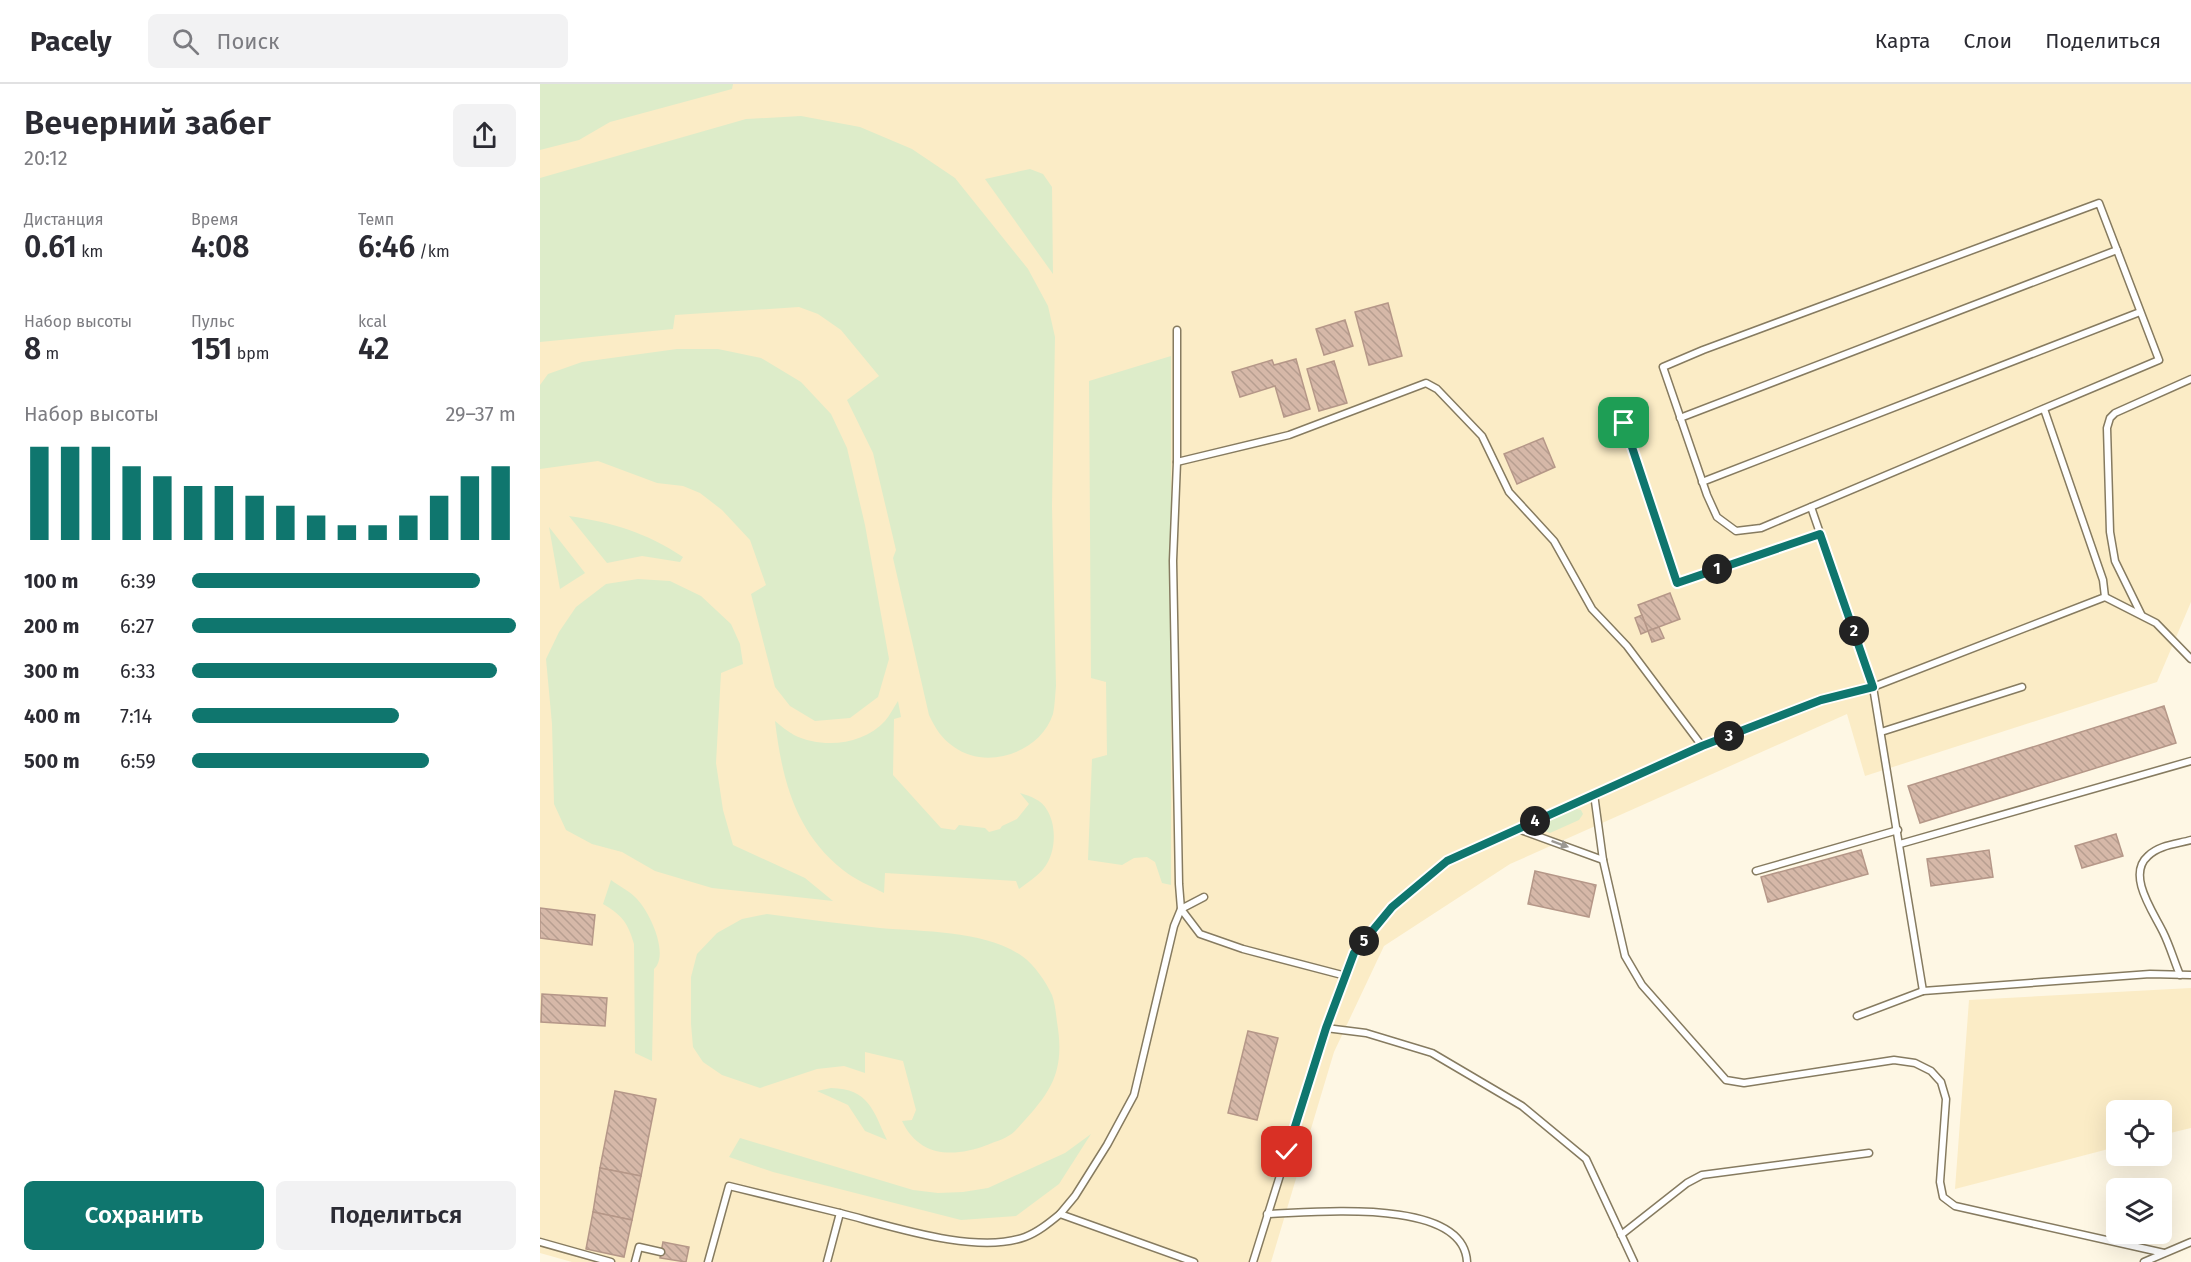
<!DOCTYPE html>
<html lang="ru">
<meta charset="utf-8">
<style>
body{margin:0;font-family:"Fira Sans",sans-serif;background:#f2f2f3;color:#2b2b33;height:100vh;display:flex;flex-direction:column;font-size:22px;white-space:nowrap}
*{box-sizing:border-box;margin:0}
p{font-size:20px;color:#7c7c81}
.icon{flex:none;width:33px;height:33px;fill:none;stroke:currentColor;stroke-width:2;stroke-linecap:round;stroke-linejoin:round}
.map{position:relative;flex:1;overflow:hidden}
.panel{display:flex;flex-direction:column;background:#fff;width:540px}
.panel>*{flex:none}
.fabs{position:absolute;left:1566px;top:1016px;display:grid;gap:12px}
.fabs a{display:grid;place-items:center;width:66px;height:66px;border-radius:9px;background:#fff;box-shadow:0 6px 24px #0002;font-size:30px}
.pin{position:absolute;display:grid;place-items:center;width:51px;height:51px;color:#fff;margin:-26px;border-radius:12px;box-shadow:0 3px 9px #0006}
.km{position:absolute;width:30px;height:30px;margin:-15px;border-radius:50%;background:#222;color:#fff;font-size:16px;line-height:30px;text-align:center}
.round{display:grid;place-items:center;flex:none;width:63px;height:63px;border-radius:9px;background:#f2f2f3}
.summary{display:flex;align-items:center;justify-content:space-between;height:102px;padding:0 24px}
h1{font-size:33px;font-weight:600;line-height:45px}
.figures{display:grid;grid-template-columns:repeat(3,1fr);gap:9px;height:102px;padding:6px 24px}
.figures div{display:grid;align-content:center}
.figures b{font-size:30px;font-weight:600}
.figures small{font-size:16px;font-weight:400}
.figures p{font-size:16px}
.chart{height:168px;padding:12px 24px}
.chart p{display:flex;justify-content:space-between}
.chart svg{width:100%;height:108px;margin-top:6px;stroke:#0f766e;stroke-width:6}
.primary-button{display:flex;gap:12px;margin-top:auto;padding:12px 24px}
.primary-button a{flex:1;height:69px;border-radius:9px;background:#0f766e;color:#fff;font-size:24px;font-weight:600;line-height:69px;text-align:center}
.primary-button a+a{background:#f2f2f3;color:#2b2b33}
ul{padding:0 24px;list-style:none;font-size:20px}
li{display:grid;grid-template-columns:96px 72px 1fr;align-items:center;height:45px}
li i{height:15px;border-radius:8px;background:#0f766e}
header{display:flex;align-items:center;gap:36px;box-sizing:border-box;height:84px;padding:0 30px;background:#fff;border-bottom:2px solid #e1e1e2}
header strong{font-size:28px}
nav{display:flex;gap:33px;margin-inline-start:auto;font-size:21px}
.search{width:420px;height:54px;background:#f2f2f3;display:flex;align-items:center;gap:15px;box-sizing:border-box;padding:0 21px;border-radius:9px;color:#7c7c81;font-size:22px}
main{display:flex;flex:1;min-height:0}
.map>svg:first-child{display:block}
</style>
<header>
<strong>Pacely</strong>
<div class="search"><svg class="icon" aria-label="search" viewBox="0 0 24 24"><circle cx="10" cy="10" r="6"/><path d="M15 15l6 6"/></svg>Поиск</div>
<nav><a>Карта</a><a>Слои</a><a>Поделиться</a></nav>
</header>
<main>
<section class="panel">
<div class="summary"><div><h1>Вечерний забег</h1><p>20:12</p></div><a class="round"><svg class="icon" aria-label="share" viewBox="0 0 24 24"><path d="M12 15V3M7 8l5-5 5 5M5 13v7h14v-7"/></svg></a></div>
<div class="figures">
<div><p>Дистанция</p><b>0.61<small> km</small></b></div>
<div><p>Время</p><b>4:08</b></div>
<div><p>Темп</p><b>6:46<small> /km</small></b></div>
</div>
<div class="figures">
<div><p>Набор высоты</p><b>8<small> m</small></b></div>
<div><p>Пульс</p><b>151<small> bpm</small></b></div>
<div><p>kcal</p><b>42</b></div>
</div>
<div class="chart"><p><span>Набор высоты</span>29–37 m</p>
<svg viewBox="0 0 160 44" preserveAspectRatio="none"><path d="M5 44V6M15 44V6M25 44V6M35 44V14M45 44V18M55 44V22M65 44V22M75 44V26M85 44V30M95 44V34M105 44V38M115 44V38M125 44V34M135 44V26M145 44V18M155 44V14"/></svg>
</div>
<ul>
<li><b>100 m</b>6:39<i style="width:89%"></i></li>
<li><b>200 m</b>6:27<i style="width:100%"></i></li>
<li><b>300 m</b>6:33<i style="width:94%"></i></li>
<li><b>400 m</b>7:14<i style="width:64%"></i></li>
<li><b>500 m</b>6:59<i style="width:73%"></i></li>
</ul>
<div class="primary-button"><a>Сохранить</a><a>Поделиться</a></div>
</section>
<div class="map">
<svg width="1651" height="1178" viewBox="0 0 1651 1178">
<defs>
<pattern id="building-back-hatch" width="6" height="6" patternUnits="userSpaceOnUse" patternTransform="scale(1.5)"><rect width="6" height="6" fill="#d6b8a8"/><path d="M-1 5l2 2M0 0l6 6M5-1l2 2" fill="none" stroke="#b79e90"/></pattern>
</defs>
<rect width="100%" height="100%" fill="#fef7e4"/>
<g fill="#fbecc6">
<polygon points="0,0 1651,0 1651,518 1617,598 1325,692 1307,630 970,780 844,862 794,968 731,1178 32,1178 0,1169"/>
<polygon points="1651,904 1651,1044 1622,1051 1622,1026 1576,1026 1576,1063 1415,1105 1429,916"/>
</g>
<g fill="#ddecc9">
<polygon points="0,0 193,0 192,5 70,38 39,56 0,66"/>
<path d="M261,32L320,43L372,65L415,94L488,185L508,222L515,253L512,422L516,602C515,611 515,621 513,630C501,668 447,687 414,663C402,655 395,644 389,631L353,474L356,466L333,369L307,316L339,292L301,246L278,230L259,223L135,231L133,245L0,258V94L206,35Z"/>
<polygon points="490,85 503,90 512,103 513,190 445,95"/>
<polygon points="137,265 178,265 221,274 261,298 291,330 307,364 325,441 349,575 338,613 310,634 275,637 250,622 235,603 211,510 226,501 210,456 182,426 160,409 143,402 117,399 58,377 0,385 0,301 8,290 42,278"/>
<polygon points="631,272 631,801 622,799 615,778 607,773 594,774 582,781 548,776 552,675 567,671 566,598 551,594 549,297"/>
<path d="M29,432C74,439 105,448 143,473L140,478L102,472L67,479Z"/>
<polygon points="9,443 45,489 20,505"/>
<polygon points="98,495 130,497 161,512 191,540 200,560 203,580 181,589 176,679 183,726 193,761 265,794 293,817 172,804 115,787 82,768 52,760 26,746 14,720 12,640 6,575 19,548 36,523 66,500"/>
<path d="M358,617L361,633L354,635L353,691L401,744L415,746L419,741L445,744L449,748L460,745L462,742L477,735L489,720L480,709C490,712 502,716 507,726C517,742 516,769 504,784C498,792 487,799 479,805L476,797L345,789L344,809C331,802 315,796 303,786C255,748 242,695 235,637C241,642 247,647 254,651C283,665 323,661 345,637C350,631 354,623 358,617Z"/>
<polygon points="1036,725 1041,726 1043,730 1039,736 1010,749 1005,747 1003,743 1005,739"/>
<path d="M71,796C79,802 88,806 95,813C109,826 130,870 114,885L112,977L95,969L94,860C88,839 82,831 63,820Z"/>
<path d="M227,830C265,835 303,840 340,844C385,848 444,846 482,872C494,880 506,898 512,911C515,919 516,930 517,938C526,991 509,1010 475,1047C468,1054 457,1057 447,1061C413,1074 379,1073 362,1037L372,1036L376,1026L363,977L325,968V989L304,982L277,985L220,1004L182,991L163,978L153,963L151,940V893L157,870L177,849L202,835Z"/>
<path d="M291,1004C329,1005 333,1026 347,1056L325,1047L308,1021L277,1007Z"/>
<polygon points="551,1050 519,1100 476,1132 421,1136 233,1088 189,1073 200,1054 373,1106 398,1109 423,1108 448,1104 525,1069"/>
</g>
<g fill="url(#building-back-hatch)" stroke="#b59788" stroke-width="1.5">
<polygon points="848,219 862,272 829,281 815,228"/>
<polygon points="805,236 813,262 784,271 776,245"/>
<polygon points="756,275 770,325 744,333 735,302 700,313 692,288 732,276 734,281"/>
<polygon points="794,277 807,319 779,327 767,285"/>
<polygon points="1003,354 1015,383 977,400 964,370"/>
<polygon points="1130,509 1140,535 1108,547 1098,521"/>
<polygon points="1102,531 1108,547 1101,550 1095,534"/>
<polygon points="1119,543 1124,554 1112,558 1108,547"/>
<polygon points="1624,622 1636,659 1380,739 1368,702"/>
<polygon points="1576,750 1583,772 1542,784 1535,762"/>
<polygon points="1321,766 1328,790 1228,818 1221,793"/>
<polygon points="1449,766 1453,793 1391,802 1387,775"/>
<polygon points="995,787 1056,801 1049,833 988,820"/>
<polygon points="0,824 55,831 52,861 0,854"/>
<polygon points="2,910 67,914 65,942 1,938"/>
<polygon points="708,947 738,954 717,1036 688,1029"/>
<polygon points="75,1007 116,1015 101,1092 60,1084"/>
<polygon points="60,1084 101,1092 92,1136 53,1128"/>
<polygon points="53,1128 92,1136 84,1173 46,1165"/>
<polygon points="123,1158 149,1163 146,1178 120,1174"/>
</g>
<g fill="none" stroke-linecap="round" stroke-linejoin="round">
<defs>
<g id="lane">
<polygon points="1559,119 1619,276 1221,444 1196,447 1177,433 1167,411 1123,283 1163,266"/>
<polyline points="637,246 637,378 633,477 639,800 641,825 634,842 594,1011 567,1061 535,1112 520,1130 654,1178"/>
<polyline points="1140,334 1577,166"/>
<polyline points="1084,339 1137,499 1280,450"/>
<polyline points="637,378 749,351 886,299 897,305 942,352 969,408 1014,457 1052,525 1087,562 1162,662"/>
<polyline points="1162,398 1600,228"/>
<polyline points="1271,423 1333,603 1383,907"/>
<polyline points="1565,513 1616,539 1651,575"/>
<polyline points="1601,530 1575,477 1570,448 1567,344 1570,334 1575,329 1651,295"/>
<polyline points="1341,648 1482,603"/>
<polyline points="1054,710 1063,776 1085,872 1102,901 1186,996 1204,999 1354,976 1375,979 1391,987 1401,998 1406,1015 1400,1098 1403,1113 1415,1122 1624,1169"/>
<polyline points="978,745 1063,776"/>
<polyline points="1360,760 1651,677"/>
<polyline points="1216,787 1358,746"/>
<polyline points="664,813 641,825 660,850 703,865 806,892"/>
<path d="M1640,891C1634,877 1630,862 1623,848C1614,829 1586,791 1608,772C1619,761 1637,760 1651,756"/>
<polyline points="1317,932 1383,907 1610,890 1651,891"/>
<polyline points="786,944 814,869 852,823 907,777 1162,662 1281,616 1333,603 1565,513 1563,496 1504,325"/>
<path d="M727,1130C772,1129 924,1112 927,1178"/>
<polyline points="1081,1151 1147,1099 1162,1091 1329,1069"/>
<polyline points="0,1158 71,1178"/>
<polyline points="95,1178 99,1163 121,1168"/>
<polyline points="168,1178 189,1102 300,1129"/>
<path d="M287,1178L300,1129C351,1142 436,1171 485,1153C498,1148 509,1139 520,1130"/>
<polyline points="713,1178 786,944 826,949 892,969 982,1022 1046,1075 1094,1178"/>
<polyline points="1604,1178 1651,1158"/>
</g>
</defs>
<use href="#lane" stroke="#867b60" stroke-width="9"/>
<use href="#lane" stroke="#fff" stroke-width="6"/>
</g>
<defs><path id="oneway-solid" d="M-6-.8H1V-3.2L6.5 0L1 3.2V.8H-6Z" transform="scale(1.5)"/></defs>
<use fill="#9b9893" href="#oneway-solid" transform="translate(1020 760) rotate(20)"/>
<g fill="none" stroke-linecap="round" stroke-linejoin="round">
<defs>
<polyline id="route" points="747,1068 786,944 814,869 852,823 907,777 1162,662 1281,616 1333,603 1280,450 1137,499 1084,339"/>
</defs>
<use href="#route" stroke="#fff" stroke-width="12"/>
<use href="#route" stroke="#0f766e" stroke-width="8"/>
</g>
</svg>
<div class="fabs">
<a><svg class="icon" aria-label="locate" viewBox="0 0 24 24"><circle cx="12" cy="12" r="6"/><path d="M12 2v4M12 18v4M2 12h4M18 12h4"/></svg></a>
<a><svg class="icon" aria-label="layers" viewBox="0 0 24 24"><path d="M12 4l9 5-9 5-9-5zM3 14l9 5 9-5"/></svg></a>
</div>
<div class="pin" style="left:1084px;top:339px;background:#1e9e55"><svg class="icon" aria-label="arrive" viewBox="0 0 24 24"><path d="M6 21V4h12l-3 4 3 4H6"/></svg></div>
<div class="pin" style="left:747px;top:1068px;background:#d93025"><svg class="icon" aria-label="check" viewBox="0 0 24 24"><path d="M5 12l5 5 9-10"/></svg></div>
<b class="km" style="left:1177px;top:485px">1</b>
<b class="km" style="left:1314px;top:547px">2</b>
<b class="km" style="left:1189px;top:652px">3</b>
<b class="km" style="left:995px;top:737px">4</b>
<b class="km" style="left:824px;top:857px">5</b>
</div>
</main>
